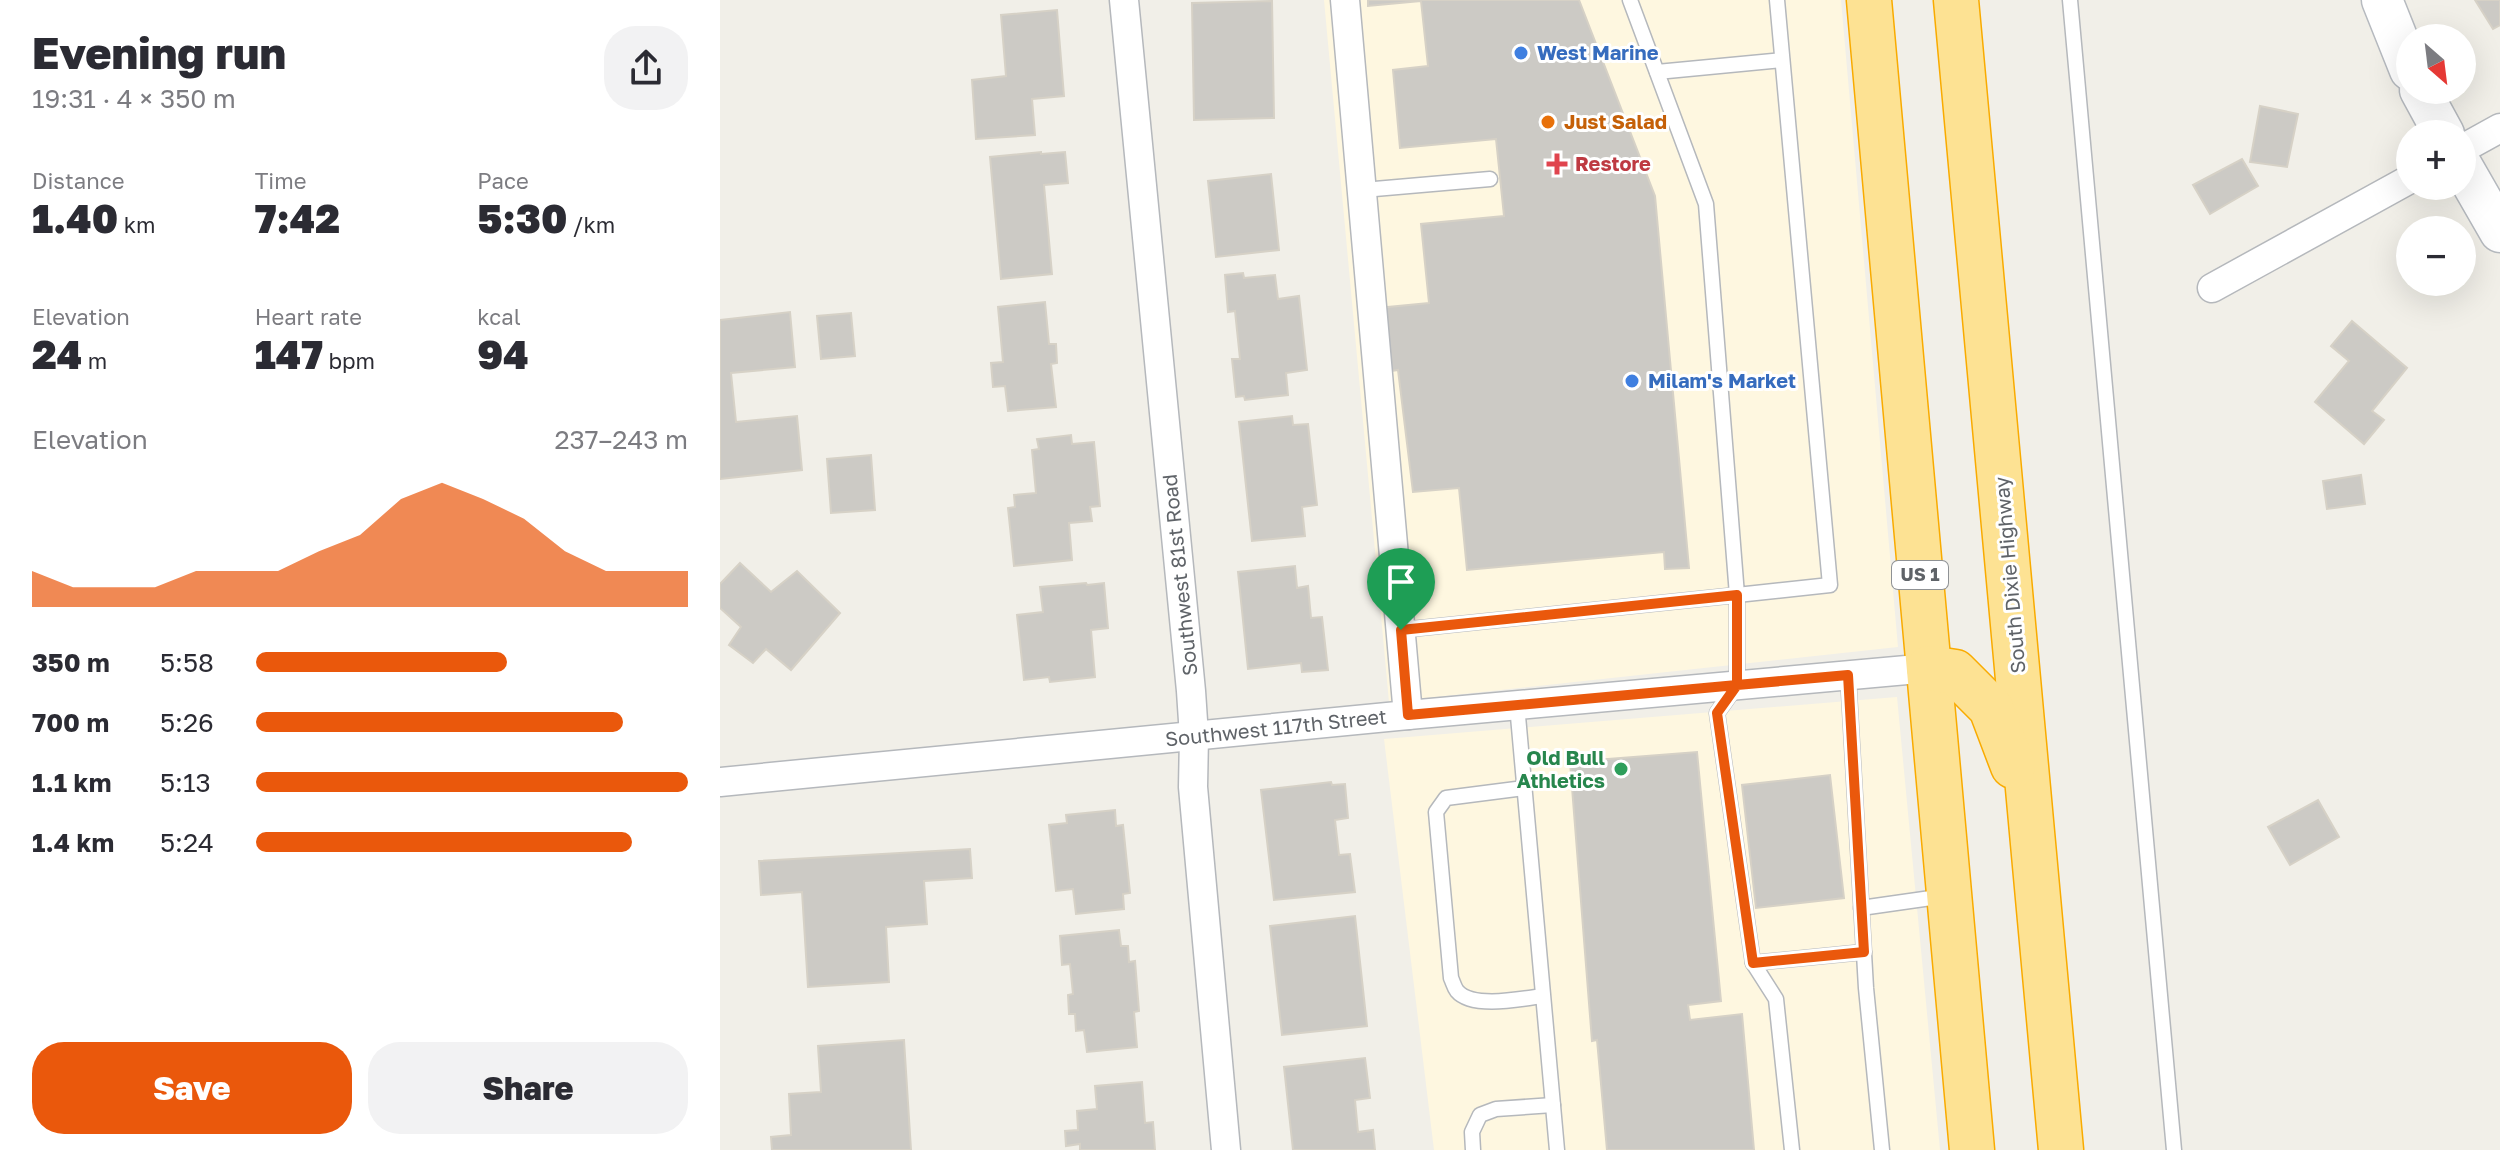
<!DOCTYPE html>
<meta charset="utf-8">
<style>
body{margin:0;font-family:"Golos Text",sans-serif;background:#f2f2f3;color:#2b2b33;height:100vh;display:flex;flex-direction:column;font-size:30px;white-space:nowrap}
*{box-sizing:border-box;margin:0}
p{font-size:26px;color:#7c7c81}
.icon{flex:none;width:44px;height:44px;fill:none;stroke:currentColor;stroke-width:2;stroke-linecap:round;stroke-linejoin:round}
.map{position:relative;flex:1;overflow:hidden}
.drawer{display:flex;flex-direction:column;background:#fff;width:720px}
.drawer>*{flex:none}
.needle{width:52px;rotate:152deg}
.buttons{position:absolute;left:1676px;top:24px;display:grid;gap:16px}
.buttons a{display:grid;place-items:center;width:80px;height:80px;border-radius:50%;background:#fff;box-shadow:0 8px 32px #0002;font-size:40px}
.pin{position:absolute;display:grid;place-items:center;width:68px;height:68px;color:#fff;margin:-82px -34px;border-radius:50% 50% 50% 0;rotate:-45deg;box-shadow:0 0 8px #0007}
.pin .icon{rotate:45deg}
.round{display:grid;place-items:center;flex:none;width:84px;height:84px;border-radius:32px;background:#f2f2f3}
.overview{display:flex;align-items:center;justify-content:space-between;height:136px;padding:0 32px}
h1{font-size:44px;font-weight:800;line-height:60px}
.stats{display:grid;grid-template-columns:repeat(3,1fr);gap:12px;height:136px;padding:8px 32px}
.stats div{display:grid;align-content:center}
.stats b{font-size:40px;font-weight:800}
.stats small{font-size:22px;font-weight:400}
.stats p{font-size:22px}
.chart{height:224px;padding:16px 32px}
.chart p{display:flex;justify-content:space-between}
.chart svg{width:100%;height:144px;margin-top:8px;fill:#ea580c;opacity:.7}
.button{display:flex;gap:16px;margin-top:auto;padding:16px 32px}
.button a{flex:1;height:92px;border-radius:32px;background:#ea580c;color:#fff;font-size:32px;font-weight:800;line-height:92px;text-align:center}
.button a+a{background:#f2f2f3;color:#2b2b33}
ul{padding:0 32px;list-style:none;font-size:26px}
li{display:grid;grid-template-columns:128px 96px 1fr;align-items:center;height:60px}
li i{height:20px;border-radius:10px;background:#ea580c}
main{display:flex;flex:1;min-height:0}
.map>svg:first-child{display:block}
</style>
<main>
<section class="drawer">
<div class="overview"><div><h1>Evening run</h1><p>19:31 · 4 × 350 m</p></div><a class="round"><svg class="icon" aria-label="share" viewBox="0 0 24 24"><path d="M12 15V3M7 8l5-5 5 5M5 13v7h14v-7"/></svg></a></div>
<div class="stats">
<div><p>Distance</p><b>1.40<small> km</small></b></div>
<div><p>Time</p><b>7:42</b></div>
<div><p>Pace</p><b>5:30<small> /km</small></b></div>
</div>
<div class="stats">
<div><p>Elevation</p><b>24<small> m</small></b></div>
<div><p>Heart rate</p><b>147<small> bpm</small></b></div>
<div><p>kcal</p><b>94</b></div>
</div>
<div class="chart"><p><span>Elevation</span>237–243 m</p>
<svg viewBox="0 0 160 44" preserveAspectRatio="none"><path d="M0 44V33L10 38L20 38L30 38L40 33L50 33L60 33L70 27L80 22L90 11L100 6L110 11L120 17L130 27L140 33L150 33L160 33V44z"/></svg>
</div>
<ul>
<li><b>350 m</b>5:58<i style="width:58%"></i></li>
<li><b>700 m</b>5:26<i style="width:85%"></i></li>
<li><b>1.1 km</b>5:13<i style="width:100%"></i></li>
<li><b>1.4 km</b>5:24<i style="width:87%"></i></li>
</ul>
<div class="button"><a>Save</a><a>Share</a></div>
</section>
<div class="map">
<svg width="1780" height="1150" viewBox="0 0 1780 1150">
<rect width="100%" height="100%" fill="#f1efe8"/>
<g fill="#fef7e0">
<polygon points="604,0 1121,0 1178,647 669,702"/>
<polygon points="1177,697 1220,1150 714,1150 664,739"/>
</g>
<g fill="#cccac5" stroke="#d6d1c6" stroke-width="2">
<polygon points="648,0 859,0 935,196 969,568 945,569 944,552 747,570 739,488 693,492 678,370 664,372 658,308 709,303 701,224 784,216 776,139 680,148 673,70 708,66 701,1 648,6"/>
<polygon points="1755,0 1780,0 1780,25 1773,29"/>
<polygon points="552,1 554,118 474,120 472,3"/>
<polygon points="337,10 344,96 312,99 315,135 256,139 252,80 286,76 281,15"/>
<polygon points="1540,106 1578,114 1567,167 1530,162"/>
<polygon points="321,152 321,154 345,152 348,183 324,185 332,274 281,279 270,157"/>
<polygon points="1522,159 1538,186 1490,214 1473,185"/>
<polygon points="551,174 559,250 496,257 488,181"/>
<polygon points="523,273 524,278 555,275 558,299 579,296 587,370 566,373 568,395 525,400 524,396 516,397 512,359 520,359 515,311 508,312 505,275"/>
<polygon points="325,302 329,344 336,344 337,363 331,364 336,407 288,411 285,386 273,387 271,363 283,362 278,307"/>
<polygon points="70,312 75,367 11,373 16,422 77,416 82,470 0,479 0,320"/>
<polygon points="131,313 135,356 101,359 97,316"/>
<polygon points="1632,321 1687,368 1652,411 1664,420 1644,444 1595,402 1629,361 1611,346"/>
<polygon points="572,416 573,425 588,424 597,505 582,507 585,536 532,541 519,422"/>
<polygon points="351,435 352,444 374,442 380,506 370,507 372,521 349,523 352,560 294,566 288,508 295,507 294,495 316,493 312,450 319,449 317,439"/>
<polygon points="151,455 155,510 111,513 107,459"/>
<polygon points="1641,475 1645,504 1607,509 1603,481"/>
<polygon points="20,563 51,592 77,571 120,613 71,670 46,649 33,663 9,645 21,627 0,608 0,584"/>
<polygon points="575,566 577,588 588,586 591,618 602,617 608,670 582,672 581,663 528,669 518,572"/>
<polygon points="366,583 367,585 384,583 388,628 371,630 375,677 330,682 329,677 304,680 297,615 323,612 320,587"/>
<polygon points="977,752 1001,1001 968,1005 970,1020 1022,1014 1034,1150 887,1150 877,1040 872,1041 850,762"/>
<polygon points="1110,775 1124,898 1036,908 1022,785"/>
<polygon points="611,782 612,785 625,784 628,818 615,820 619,855 630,854 635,892 554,900 541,790"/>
<polygon points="1598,800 1619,837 1570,865 1548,827"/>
<polygon points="395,810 396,826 403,825 410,893 403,894 404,909 356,914 353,889 336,891 329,825 347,823 346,815"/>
<polygon points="250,849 252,878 204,881 207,924 166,927 169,982 88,987 82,892 41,895 39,861"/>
<polygon points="635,916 647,1026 562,1035 550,926"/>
<polygon points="399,930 401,946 408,946 409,962 415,961 419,1011 414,1012 417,1047 367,1052 364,1030 356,1031 355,1014 349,1014 348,995 353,994 350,964 342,965 340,936"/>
<polygon points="184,1040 191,1150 52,1150 51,1137 71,1135 69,1094 101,1092 98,1046"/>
<polygon points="645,1058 650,1098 635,1100 638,1132 653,1130 655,1150 573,1150 564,1067"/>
<polygon points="422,1082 425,1123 433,1122 435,1150 360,1150 360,1144 346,1146 345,1131 358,1130 357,1111 377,1109 375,1086"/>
</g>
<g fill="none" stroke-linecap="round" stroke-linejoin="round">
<defs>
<g id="lane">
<polyline points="910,0 986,204 1017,595 1110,585 1057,0"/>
<polyline points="1350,0 1454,1150"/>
<polyline points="937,72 1062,60"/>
<polyline points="643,190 770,179"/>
<polyline points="681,630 1017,595 1017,685 997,713 1033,963 1056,999 1072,1150"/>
<polyline points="1128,675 1146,988 1162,1150"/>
<polyline points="797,705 837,1150"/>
<path d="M804,788L726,798L716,812L731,978C733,982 734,987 737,991C752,1009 801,999 822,996"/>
<polyline points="1141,908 1225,896"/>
<polyline points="1033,963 1144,952"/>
<polyline points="753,1150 752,1132 760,1115 776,1109 833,1105"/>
</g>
<g id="street">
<polyline points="404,0 471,691 474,736 473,787 506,1150"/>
<polyline points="625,0 688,715"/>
<polyline points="1742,149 1780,128"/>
<polyline points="1492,288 1690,179"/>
<polyline points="0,782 688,715 1209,668"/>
</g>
<g id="secondary">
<polyline points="1662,0 1690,70"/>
<polyline points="1700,90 1724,134"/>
<polyline points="1742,166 1780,232"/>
</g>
<g id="highway">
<polyline points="1149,0 1252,1150"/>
<polyline points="1236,0 1341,1150"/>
<polyline points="1209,668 1235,672 1271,708 1293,766"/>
</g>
</defs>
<use href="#lane" stroke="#b5b8bc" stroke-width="17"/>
<use href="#street" stroke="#b5b8bc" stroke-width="31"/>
<use href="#secondary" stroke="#b6babf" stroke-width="43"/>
<use href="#highway" stroke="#f9ab00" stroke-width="47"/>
<use href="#lane" stroke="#fff" stroke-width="14"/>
<use href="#street" stroke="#fff" stroke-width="28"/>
<use href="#secondary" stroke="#fff" stroke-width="40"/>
<use href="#highway" stroke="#fde293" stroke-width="44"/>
</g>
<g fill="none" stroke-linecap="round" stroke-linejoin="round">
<defs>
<polyline id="route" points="681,630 688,715 1017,685 997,713 1033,963 1144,952 1128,675 1017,685 1017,595 681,630"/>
</defs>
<use href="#route" stroke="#fff" stroke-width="16"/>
<use href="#route" stroke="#ea580c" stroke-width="10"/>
</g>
<g fill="#3f7fe0" stroke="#fff" stroke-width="3">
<circle cx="801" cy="53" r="8"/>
<circle cx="912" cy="381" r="8"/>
</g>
<circle fill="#e8710a" stroke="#fff" stroke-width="3" cx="828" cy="122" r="8"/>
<path fill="#e0444e" stroke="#fff" stroke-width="3" d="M833 152h8v8h8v8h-8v8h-8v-8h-8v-8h8z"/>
<circle fill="#2e9e5b" stroke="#fff" stroke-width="3" cx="901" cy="769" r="8"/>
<g text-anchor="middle" stroke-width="6" stroke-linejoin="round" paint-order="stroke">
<rect fill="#fff" stroke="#8f9295" stroke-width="2" x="1172" y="561" width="56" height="28" rx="6"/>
<g font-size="18" font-weight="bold" fill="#5f6368">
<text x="1200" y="581">US 1</text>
</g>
<g font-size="20" font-weight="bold" fill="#366cbe" stroke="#fff" text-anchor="start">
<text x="817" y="60">West Marine</text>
<text x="928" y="388">Milam's Market</text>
</g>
<g font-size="20" font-weight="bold" fill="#c56008" stroke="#fff" text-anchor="start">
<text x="844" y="129">Just Salad</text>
</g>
<g font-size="20" font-weight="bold" fill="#be3a42" stroke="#fff" text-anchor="start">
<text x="855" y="171">Restore</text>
</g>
<g font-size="20" fill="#5f6368" stroke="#fff">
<text transform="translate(460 575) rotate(-96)" y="7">Southwest 81st Road</text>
<text transform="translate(1290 575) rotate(-95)" y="7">South Dixie Highway</text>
<text transform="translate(556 728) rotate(-6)" y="7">Southwest 117th Street</text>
</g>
<g font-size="20" font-weight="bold" fill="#27864d" stroke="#fff" text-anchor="end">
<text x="885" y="765">Old Bull<tspan x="885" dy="23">Athletics</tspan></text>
</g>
</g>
</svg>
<div class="buttons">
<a><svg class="needle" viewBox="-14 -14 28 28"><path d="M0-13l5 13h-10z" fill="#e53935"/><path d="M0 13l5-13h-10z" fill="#7c7c81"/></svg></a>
<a>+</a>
<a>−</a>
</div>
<div class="pin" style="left:681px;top:630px;background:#1e9e55"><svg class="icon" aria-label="arrive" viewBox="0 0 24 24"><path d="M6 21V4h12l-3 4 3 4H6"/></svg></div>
</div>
</main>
